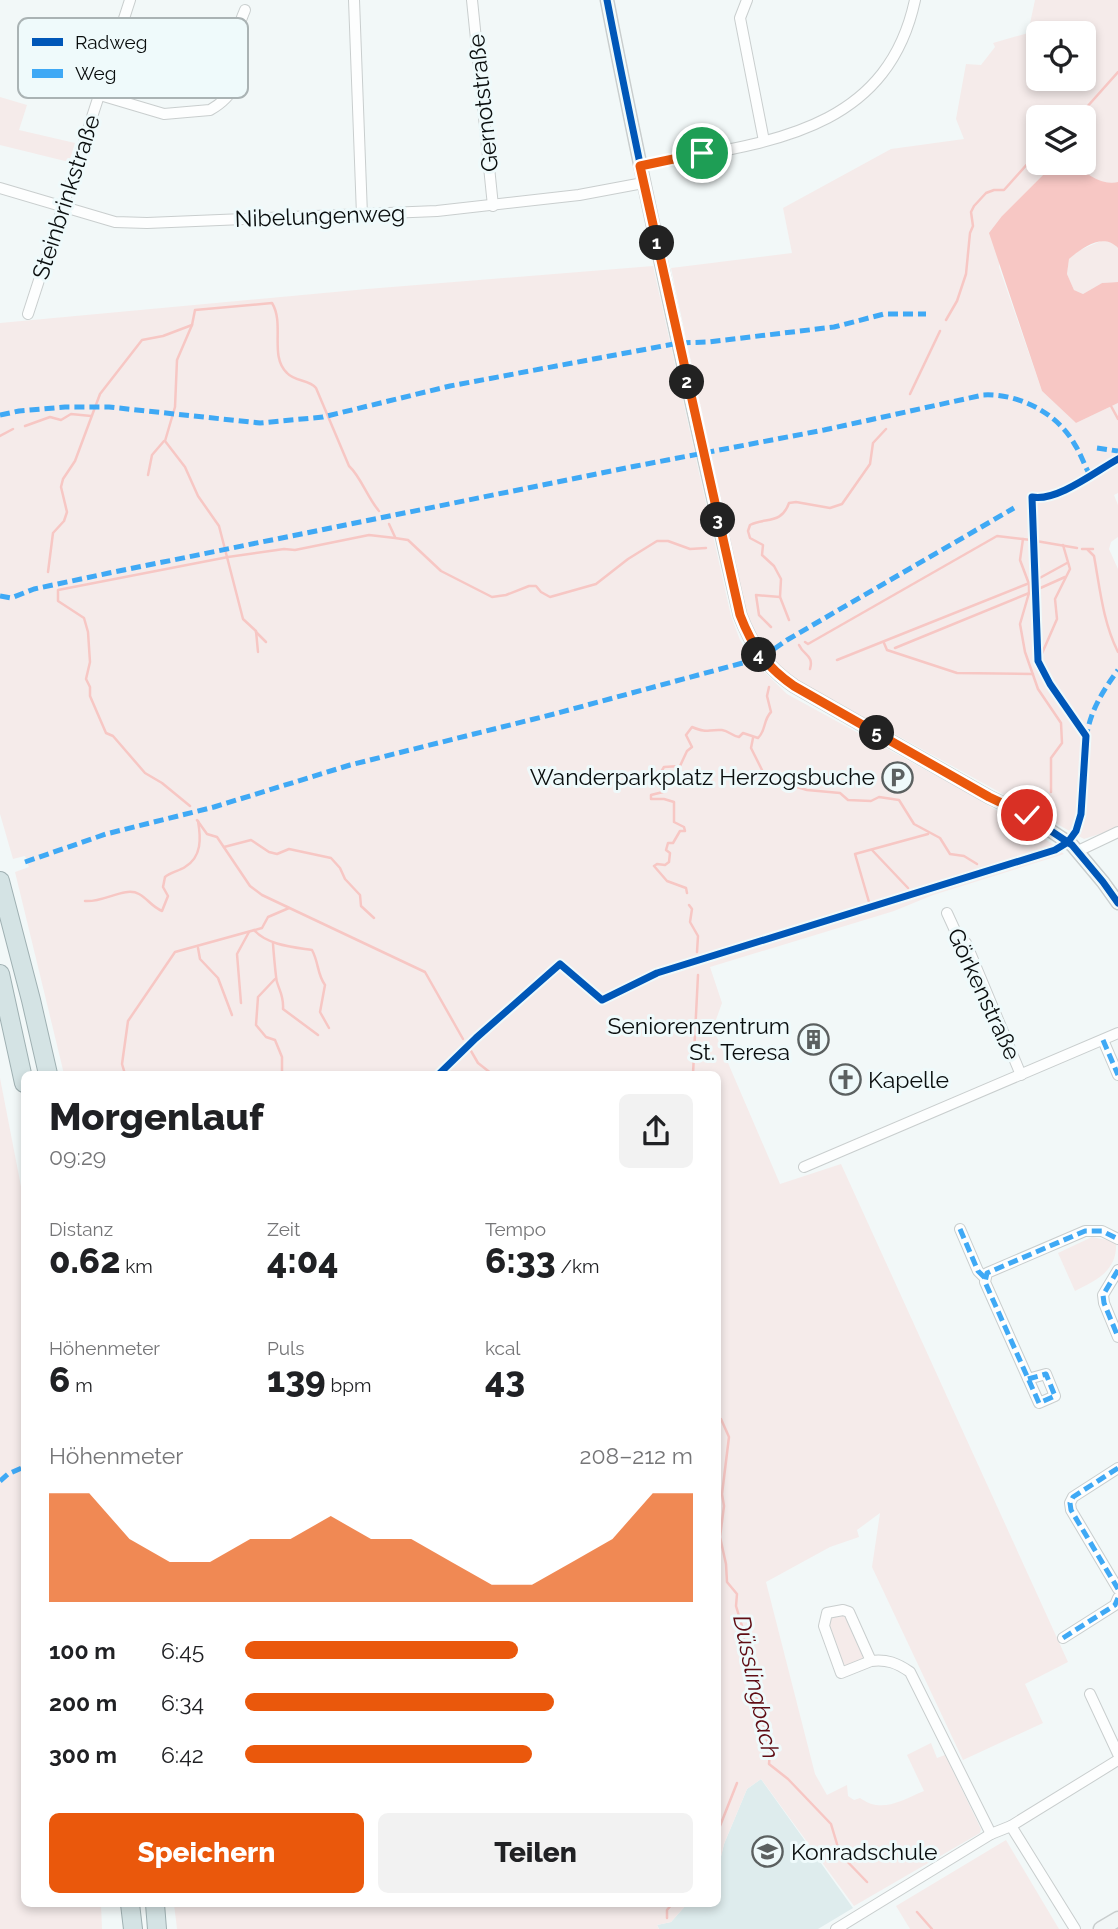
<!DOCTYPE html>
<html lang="de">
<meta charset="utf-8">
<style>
body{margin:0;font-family:Raleway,sans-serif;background:#f2f2f2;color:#202124;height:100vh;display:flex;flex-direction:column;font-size:26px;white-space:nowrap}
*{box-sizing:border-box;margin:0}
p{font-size:23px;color:#757577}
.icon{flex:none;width:38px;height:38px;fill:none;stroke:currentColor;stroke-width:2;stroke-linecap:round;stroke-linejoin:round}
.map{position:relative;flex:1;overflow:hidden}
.details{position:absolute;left:21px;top:1071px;width:700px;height:836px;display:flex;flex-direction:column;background:#fff;border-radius:10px;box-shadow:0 4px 10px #0003}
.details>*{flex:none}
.buttons{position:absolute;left:1026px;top:21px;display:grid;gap:14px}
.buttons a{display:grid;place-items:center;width:70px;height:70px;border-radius:10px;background:#fff;box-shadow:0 4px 10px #0003;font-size:35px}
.pin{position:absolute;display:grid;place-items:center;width:60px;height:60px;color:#fff;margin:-30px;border:4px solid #fff;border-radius:50%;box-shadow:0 2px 7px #0007}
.km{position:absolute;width:35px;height:35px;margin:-18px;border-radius:50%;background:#222;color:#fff;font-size:19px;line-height:35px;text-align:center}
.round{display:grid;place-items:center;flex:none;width:74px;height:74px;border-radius:10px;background:#f2f2f2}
.headline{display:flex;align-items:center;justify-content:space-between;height:119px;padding:0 28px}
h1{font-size:38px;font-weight:800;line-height:52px}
.figures{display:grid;grid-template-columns:repeat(3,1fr);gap:10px;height:119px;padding:7px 28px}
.figures div{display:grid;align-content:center}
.figures b{font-size:35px;font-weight:800}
.figures small{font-size:19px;font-weight:400}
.figures p{font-size:19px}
.chart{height:196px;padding:14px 28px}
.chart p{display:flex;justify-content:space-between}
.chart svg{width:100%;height:126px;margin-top:7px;fill:#ea580c;opacity:.7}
.action{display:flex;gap:14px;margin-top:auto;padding:14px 28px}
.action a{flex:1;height:80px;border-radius:10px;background:#ea580c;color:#fff;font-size:28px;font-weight:800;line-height:80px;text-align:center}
.action a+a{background:#f2f2f2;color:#202124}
ul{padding:0 28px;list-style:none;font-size:23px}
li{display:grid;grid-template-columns:112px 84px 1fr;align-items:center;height:52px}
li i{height:18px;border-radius:9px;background:#ea580c}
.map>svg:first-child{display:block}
</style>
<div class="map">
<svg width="1118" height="1929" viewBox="0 0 1118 1929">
<rect width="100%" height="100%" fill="#f2f8f8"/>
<polygon fill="#deeced" points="761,1779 853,1908 818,1929 659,1929 657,1925 671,1922 687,1904 718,1904 718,1869 724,1844 747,1789"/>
<g fill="#f5ebea" fill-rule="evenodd">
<path d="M1035,0H1118V182C1102,186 1086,174 1075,163H1083V117H1038V163H1055L1002,216L999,267L1042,391L1076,423L1118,403V493L1114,495L1118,505V537L1111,542L1109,549L1118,569V828L1084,839L797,680C763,659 761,649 745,614L671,268L792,253L783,208L891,149L964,139L956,119L966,64L981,65L995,47L993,43L1028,33ZM1038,33H1083V79H1038Z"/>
<polygon points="0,97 27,105 19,130 75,143 69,162 0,145"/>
<polygon points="1103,240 1113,243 1118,248 1118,282 1102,283 1083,294 1074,290 1067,274 1069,259 1078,251"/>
<path d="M653,266L731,616L740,640L754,662L787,694L964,791L1051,843L1064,854L933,895L894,911L710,967L722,1003L713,1028L780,1184L841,1164L1068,1662L1025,1684L1043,1723L963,1760L872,1567L880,1513L857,1530L859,1537L830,1547L766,1582L815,1774L827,1795L847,1785L848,1796L854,1800L860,1798C882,1814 902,1800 924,1791L907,1755L931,1743L937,1758L945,1755L981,1829L980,1833L854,1906L761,1779L747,1789L724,1844L718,1869V1074H64L15,872L29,867L25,856L13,859L0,814V323L367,289Z"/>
<polygon points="0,1078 24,1202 24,1904 101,1904 102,1929 0,1929"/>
<path d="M1092,1237L1116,1242C1118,1271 1095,1281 1075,1291L1058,1253Z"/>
<path d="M842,1614L847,1616L866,1659L848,1667C835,1660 826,1630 831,1617Z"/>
<polygon points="1006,1840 1059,1929 910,1929 896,1906"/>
<polygon points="174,1904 687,1904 671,1922 657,1925 659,1929 177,1929"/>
</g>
<path fill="#f7c7c4" d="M1055,163H1075C1086,174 1102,186 1118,182V248C1103,232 1082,248 1069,259L1067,274L1074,290L1083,294L1102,283L1118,282V403L1076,423L1042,391L989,233L1002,216Z"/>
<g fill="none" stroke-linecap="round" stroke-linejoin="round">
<g stroke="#f7c7c4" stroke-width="2.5">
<polyline points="1078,117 1118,72"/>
<polyline points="946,320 957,301 966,274 970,233 973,226 971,212 974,206 986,193 994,190 1004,190 1038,152"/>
<polyline points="192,325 177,360 175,407 165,441 185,467 198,496 219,526 243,619 256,631 258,652"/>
<polyline points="910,394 940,331"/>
<polyline points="1111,406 1118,419"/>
<polyline points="25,426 50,417 61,420 71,414 91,416"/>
<polyline points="0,436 13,429"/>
<polyline points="148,475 152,455 164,441"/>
<polyline points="389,524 395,537"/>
<polyline points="1023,539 1020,560 1029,584 1029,593 1020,624 1025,652 1038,689 1061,723 1062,743 1051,758 1051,792"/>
<polyline points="1036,541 1077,548"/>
<polyline points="1082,549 1093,549"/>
<path d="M1088,550L1094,556C1100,589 1103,622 1118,652"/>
<path d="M48,572L53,533L64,521L67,512L61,487L63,479L75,461L100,394L142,340L163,336L192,325L195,310L272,303C285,324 269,356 287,373C295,382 309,379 316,388L349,466C361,477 367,497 379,511"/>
<polyline points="1036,580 1067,563"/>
<polyline points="1036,590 1065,577"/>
<path d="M789,620L780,597L781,579L774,566L762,555L763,545L750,538L748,531L750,525C766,517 781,525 789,503L796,502L830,508L842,504L870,464L873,443L886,429"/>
<polyline points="771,627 759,615 756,595 780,597"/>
<polyline points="256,632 266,642"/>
<polyline points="805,642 808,644 997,536 1031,540"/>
<polyline points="884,643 887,650 957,673 1033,674"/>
<path d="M799,645C804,656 814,655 810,669"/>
<polyline points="895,648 1034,591"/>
<polyline points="837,660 1032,582"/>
<polyline points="1050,676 1040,658 1057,619 1055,599 1070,569 1063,545"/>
<polyline points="753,738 751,748 763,772 780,775 787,784 807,790 840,793 848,800 871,801 879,797 899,800 914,824 940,838 950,854 964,856 977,864"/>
<polyline points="190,806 162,783 145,773 113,736 106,733 90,696 90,687 86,679 90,662 88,632 84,618 58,601 58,590 228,557 284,549 295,550 369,535 395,538 408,540 441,571 492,597 506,595 529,586 536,586 541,592 550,597 596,584 628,559 657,541 668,541 690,549 706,548"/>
<polyline points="197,820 207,834 217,837 250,886 262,895 425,972 463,1039"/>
<polyline points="224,847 251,840 269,852 277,854 289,849 331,858 340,868 345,879 360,895 361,906 374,918"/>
<polyline points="872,850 908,888"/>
<path d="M687,893L686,888L667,881L654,866L657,864L665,865L669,862L670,853L666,850L668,843H673L680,831H685L684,827L674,822V802L664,799H651V795L663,792L661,772L664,767L680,766L687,751L692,747L686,735L692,727C709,734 706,729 722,730C729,731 732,736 739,737L743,733L758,738C766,731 763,720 771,712L767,696L769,687"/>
<path d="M85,901C103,903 125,886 139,894C148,899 151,906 162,911L168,896L163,887L165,877C171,872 179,871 185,867C202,857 201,838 198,821"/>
<polyline points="869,902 855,854 928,834"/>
<polyline points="689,905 692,909 690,922 698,936 697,952"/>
<path d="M254,930C267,945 293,947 312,950C319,963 317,974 325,985L320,1012L329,1028"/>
<path d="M273,943C273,946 276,980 277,982C280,992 284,997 283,1009L318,1035"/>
<polyline points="198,948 200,959 218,978 232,1015"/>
<polyline points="275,979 258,997 256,1025 266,1037 275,1040 282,1057 282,1074"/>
<polyline points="241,1003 237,954 249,932"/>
<polyline points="471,1051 478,1063 492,1074"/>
<polyline points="125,1074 122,1064 128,1021 175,952 262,928 268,917 289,908"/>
<polyline points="693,1074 698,975"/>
<path d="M721,1419L729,1437L722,1494L724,1506L720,1537L726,1564L727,1582L737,1594L736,1606L742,1626L749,1673L758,1686C753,1703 762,1705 763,1719C764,1734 771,1747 769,1764L788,1779L831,1824L840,1854L867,1882"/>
<polyline points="718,1831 737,1783"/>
<polyline points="917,1912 932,1929"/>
<polyline points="667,1918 667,1910 672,1904"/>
</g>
<defs>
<g id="minor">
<polyline points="354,0 362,215"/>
<polyline points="472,0 493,206"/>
<polyline points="747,0 740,18 764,141"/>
<path d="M100,95L164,114L210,110C248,88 233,67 238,32C239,24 242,17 245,10"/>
<path d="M640,166C755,143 885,139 915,0"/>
<polyline points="0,188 115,222 147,223 437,211 579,195 643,183"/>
<polyline points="28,314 130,0"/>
<polyline points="1078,851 1118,832"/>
<polyline points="947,913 958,937 966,943 1021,1075"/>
<polyline points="1103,1040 1118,1075"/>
<polyline points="804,1167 1118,1033"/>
<polyline points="960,1229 978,1271 985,1278"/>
<polyline points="1118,1270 1103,1295 1104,1303 1118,1337"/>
<polyline points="1028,1379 1046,1374 1055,1396 1039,1403 985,1282 987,1273 1085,1231 1102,1231 1118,1239"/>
<polyline points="1118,1468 1073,1497 1070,1503 1071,1510 1118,1589"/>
<polyline points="1063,1638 1115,1605 1118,1598"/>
<path d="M871,1661L841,1673L824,1626L827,1613L843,1610L849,1612L871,1661C887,1659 897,1663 910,1672L991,1834"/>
<polyline points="1090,1694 1118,1754"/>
<polyline points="1011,1826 1075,1929"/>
<polyline points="836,1929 991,1834 1011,1826 1118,1760"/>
</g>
<path id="tertiary" d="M607,0C647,206 693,410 740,615C752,646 766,667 794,686L989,797L1027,815L1072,845L1103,882L1118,903"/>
<polyline id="secondary" points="1101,1929 1118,1919"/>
<g id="motorway">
<polyline points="0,881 31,1000 48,1074"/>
<polyline points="0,974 24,1083"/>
<polyline points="130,1904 133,1929"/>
<polyline points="155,1904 157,1929"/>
</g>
</defs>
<use href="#minor" stroke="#c9cece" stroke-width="12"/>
<use href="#tertiary" stroke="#c9cece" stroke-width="15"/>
<use href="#secondary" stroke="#c9cece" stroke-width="17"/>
<use href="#motorway" stroke="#9fb0b2" stroke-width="20"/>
<use href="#minor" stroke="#fdfefe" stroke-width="10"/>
<use href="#tertiary" stroke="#fdfefe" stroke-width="12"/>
<use href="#secondary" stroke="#f1f6f6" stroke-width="14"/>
<use href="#motorway" stroke="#d4e3e4" stroke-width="18"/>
<g stroke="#3fa9f5" stroke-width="5" stroke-dasharray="10 5" stroke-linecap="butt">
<polyline points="0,415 19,411 65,407 109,407 260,423 323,417 450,386 679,343 708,342 834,327 884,314 926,314"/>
<polyline points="1097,448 1118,451"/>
<path d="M0,596L11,598L34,589L109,573L636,466L824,430L983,395C1018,393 1058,413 1075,445C1081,454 1084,465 1090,475"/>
<path d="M1086,739C1090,711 1102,692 1118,670"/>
<polyline points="25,862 106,834 214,807 350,765 554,714 761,658 787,640 1014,508"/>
<polyline points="1103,1040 1118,1075"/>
<polyline points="530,1074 531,1074"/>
<polyline points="960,1229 978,1271 985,1278"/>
<polyline points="1118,1270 1103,1295 1104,1303 1118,1337"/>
<polyline points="1028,1379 1046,1374 1055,1396 1039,1403 985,1282 987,1273 1085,1231 1102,1231 1118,1239"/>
<polyline points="1118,1468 1073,1497 1070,1503 1071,1510 1118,1589"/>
<polyline points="0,1481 8,1474 24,1467"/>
<polyline points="1063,1638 1115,1605 1118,1598"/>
</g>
<defs>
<g id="cycleway">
<path d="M607,0C647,206 693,410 740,615C752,646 766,667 794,686L989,797L1027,815L1072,845L1103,882L1118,903"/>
<path d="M439,1074L476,1038L560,964L602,1000L657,973L1055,850L1068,842L1076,831L1081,814L1086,736L1050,684L1038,661L1032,497C1057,502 1096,471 1118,459"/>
</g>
</defs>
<use href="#cycleway" stroke="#effafb" stroke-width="11"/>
<use href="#cycleway" stroke="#0057b8" stroke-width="7"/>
</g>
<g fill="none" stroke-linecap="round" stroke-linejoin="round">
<defs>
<path id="route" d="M702,153L640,166L740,615C752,646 766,667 794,686L989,797L1027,815"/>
</defs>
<use href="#route" stroke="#fff" stroke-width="14"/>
<use href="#route" stroke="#ea580c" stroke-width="9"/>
</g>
<defs>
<symbol id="parking-ring" viewBox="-11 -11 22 22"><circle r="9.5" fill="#effafb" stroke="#5b6060" stroke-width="1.5"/><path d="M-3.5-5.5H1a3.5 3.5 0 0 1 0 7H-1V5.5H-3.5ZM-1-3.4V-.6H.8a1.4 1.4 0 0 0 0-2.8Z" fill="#5b6060"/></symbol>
<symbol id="building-ring" viewBox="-11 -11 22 22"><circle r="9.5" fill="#effafb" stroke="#5b6060" stroke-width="1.5"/><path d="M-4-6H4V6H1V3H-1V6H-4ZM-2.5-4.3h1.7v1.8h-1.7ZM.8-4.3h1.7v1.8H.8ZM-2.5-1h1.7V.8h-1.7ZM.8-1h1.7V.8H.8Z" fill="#5b6060"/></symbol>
<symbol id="church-ring" viewBox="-11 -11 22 22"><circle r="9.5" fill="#effafb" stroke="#5b6060" stroke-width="1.5"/><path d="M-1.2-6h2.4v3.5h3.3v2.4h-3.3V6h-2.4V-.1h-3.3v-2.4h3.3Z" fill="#5b6060"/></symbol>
<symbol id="school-ring" viewBox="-11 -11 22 22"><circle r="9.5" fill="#effafb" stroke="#5b6060" stroke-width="1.5"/><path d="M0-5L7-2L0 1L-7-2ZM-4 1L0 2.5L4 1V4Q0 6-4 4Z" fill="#5b6060"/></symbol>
</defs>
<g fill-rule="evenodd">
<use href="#parking-ring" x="880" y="760" width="35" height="35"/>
<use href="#building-ring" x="796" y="1022" width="35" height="35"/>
<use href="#church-ring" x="828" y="1062" width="35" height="35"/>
<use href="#school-ring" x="750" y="1834" width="35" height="35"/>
</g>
<g text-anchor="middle" stroke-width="6" stroke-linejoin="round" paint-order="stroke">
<g font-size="23" fill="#0a0e0e" stroke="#effafb">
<text transform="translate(483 103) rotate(-96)" y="8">Gernotstraße</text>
<text transform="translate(66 197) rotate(-72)" y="8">Steinbrinkstraße</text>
<text transform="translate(320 216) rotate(-2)" y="8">Nibelungenweg</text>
<text transform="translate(984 994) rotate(65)" y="8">Görkenstraße</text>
</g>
<g font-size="23" fill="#0a0e0e" stroke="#effafb" text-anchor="end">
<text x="875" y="785">Wanderparkplatz Herzogsbuche</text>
<text x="790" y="1034">Seniorenzentrum<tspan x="790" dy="26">St. Teresa</tspan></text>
<text x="868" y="1088" text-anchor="start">Kapelle</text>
<text x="791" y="1860" text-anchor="start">Konradschule</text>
</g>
<g font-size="24" font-style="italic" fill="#5f0c13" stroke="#effafb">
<text transform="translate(756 1687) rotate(78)" y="8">Düsslingbach</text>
</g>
</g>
<rect x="18" y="18" width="230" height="80" rx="10" fill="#effafb" stroke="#aab3b4" stroke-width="2"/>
<rect x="32" y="38" width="31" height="8" fill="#0057b8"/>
<rect x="32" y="69" width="31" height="9" fill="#3fa9f5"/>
<g font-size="19" fill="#0a0e0e">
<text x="75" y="49">Radweg</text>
<text x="75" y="80">Weg</text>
</g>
</svg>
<div class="buttons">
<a><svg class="icon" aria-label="locate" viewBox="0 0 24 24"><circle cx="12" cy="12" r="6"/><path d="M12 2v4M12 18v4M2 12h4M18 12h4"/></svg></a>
<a><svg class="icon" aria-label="layers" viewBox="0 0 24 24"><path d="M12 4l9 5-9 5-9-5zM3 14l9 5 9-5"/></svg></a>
</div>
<div class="pin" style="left:702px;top:153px;background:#1e9e55"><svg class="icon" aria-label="arrive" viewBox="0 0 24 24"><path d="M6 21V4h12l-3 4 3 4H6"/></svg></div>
<div class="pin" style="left:1027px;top:815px;background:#d93025"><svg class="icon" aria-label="check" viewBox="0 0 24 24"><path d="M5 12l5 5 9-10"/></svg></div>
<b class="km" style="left:657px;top:243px">1</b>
<b class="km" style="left:687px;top:382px">2</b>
<b class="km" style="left:718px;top:520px">3</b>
<b class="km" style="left:759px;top:655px">4</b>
<b class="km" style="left:877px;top:733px">5</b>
<section class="details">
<div class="headline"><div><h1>Morgenlauf</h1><p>09:29</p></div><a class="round"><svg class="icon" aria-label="share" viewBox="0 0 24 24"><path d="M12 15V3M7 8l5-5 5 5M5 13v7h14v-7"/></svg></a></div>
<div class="figures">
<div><p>Distanz</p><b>0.62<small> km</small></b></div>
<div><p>Zeit</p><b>4:04</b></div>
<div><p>Tempo</p><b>6:33<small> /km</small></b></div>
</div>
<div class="figures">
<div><p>Höhenmeter</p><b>6<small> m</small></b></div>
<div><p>Puls</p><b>139<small> bpm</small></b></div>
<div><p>kcal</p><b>43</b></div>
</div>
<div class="chart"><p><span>Höhenmeter</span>208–212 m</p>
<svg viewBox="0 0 160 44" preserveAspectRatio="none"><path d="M0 44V6L10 6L20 22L30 30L40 30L50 22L60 22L70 14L80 22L90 22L100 30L110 38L120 38L130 30L140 22L150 6L160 6V44z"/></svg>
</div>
<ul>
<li><b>100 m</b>6:45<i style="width:61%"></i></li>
<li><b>200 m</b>6:34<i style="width:69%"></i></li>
<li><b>300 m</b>6:42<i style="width:64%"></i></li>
</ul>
<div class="action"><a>Speichern</a><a>Teilen</a></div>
</section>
</div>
